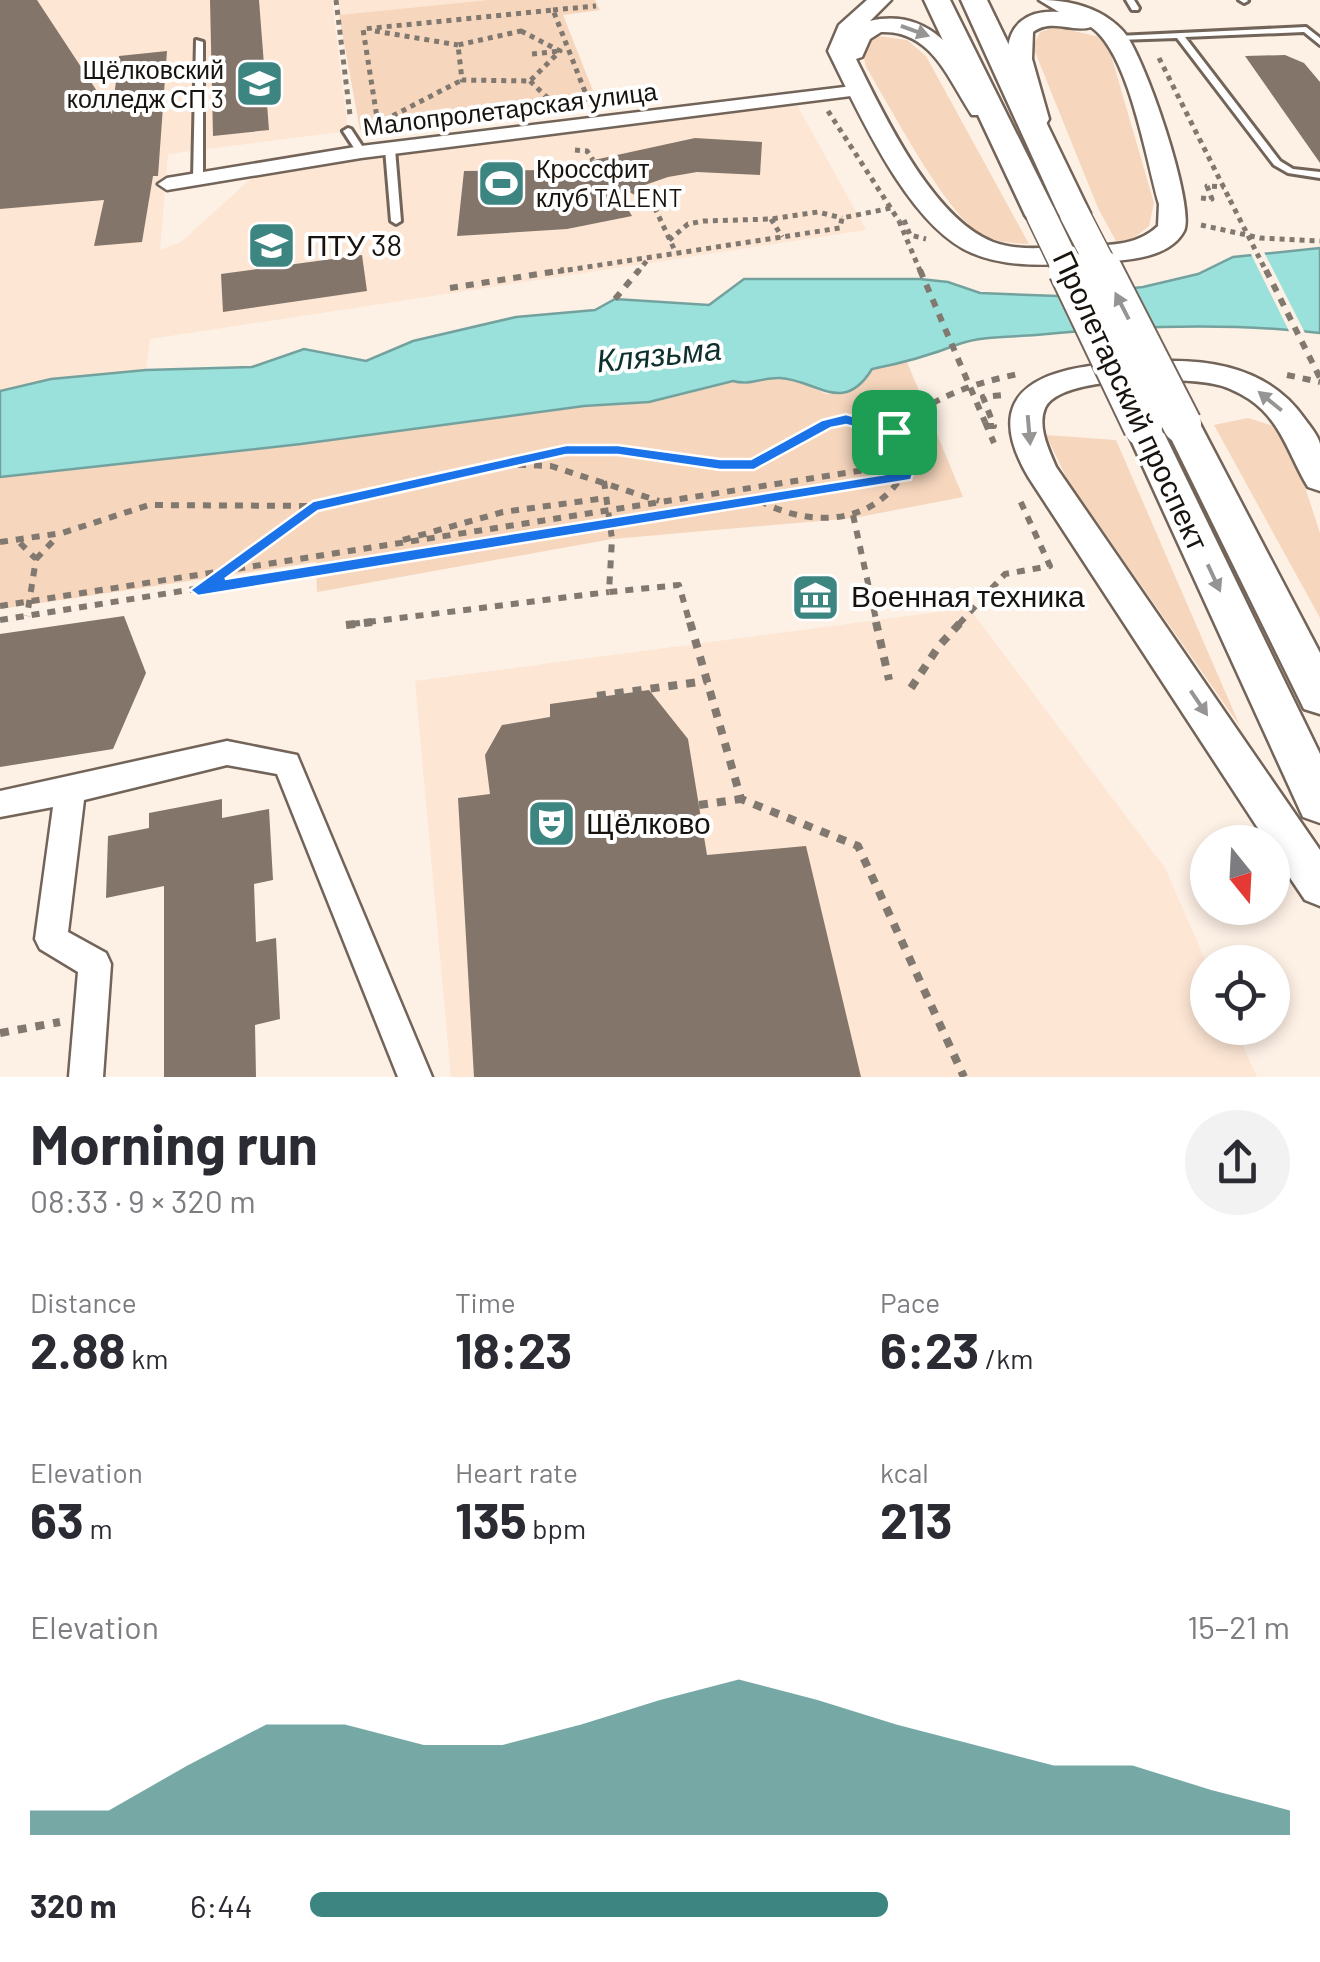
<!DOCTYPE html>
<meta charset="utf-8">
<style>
body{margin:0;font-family:Barlow,sans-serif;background:#f2f2f3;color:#2b2b33;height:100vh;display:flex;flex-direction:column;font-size:38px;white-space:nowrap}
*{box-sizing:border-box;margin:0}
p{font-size:32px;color:#7c7c81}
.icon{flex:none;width:55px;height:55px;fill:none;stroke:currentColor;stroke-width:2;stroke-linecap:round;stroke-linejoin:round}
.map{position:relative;height:1077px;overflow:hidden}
.drawer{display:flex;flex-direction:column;background:#fff;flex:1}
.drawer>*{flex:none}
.needle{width:65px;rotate:162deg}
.controls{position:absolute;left:1190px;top:825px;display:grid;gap:20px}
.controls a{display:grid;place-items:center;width:100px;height:100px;border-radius:50%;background:#fff;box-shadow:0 5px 15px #0003;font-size:50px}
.pin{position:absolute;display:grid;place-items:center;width:85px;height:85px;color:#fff;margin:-42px;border-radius:20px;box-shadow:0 5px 15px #0006}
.round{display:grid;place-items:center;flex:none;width:105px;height:105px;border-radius:52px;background:#f2f2f3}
.overview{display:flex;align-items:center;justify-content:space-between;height:170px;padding:0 30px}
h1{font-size:55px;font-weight:700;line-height:75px}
.stats{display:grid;grid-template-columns:repeat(3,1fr);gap:15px;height:170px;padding:10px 30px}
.stats div{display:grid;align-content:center}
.stats b{font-size:50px;font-weight:700}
.stats small{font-size:28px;font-weight:400}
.stats p{font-size:28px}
.chart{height:280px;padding:20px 30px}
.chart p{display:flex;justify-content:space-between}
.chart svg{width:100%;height:180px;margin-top:10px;fill:#3d8581;opacity:.7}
ul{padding:0 30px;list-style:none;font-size:32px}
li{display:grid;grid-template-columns:160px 120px 1fr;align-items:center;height:75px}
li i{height:25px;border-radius:12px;background:#3d8581}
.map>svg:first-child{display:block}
</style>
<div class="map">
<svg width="1320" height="1077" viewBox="0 0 1320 1077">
<rect width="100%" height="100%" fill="#fdf0e5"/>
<g fill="#fde6d4">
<polygon points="0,0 332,0 348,131 168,154 160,250 181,242 256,174 796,103 866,230 150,339 146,370 51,379 0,391"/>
<polygon points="339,0 488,0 339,15"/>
<polygon points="969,608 1165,868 1207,964 1208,1028 1235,1028 1257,1077 451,1077 415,681"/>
</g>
<g fill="#f6d6bd">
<polygon points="488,0 595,0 600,10 563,15 597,101 360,130 339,15"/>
<polygon points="1056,27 1100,37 1111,55 1154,203 1149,226 1132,239 1116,241 1098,208 1033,47 1040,32"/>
<path d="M878,36L907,40L926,56L1029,244C1014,243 998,243 983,235C947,217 890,106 866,67L862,48L866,40Z"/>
<polygon points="907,362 963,497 854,518 612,539 317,592 316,562 0,609 0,477 301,444 584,406 649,402 733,381 745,384 777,378 799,381 826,394 841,392 871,369"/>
<polygon points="1248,418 1277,427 1301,475 1320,533 1320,618 1214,425"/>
<polygon points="1046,435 1116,440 1240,726 1068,481"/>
</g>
<path fill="#9ae0db" stroke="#73a29e" stroke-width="2.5" d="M1320,248V333C1226,322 1130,326 1036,335C1012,337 981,336 959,344C931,355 903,363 872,369C843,416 817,380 780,378C763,377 750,386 733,381L649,402L584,406L301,444L0,477V391L51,379L146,370L252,367L304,349L366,361L413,341L516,317L595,310L615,299L709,305L744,279H920L948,282L980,293L1058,296L1143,287L1198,274L1233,257Z"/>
<polygon fill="#fdf0e5" points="1262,248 1307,337 1291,335 1249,250"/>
<g fill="#837569">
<polygon points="0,0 37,0 112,114 119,56 167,51 158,176 153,176 142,242 94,246 104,200 0,209"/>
<polygon points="210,0 259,0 269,130 213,136"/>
<polygon points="1285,55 1304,63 1320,82 1320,163 1245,56"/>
<polygon points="695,138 762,142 760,175 697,172 668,177 619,194 632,216 567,229 457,236 464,171 548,170"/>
<polygon points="362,255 367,291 223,312 221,274"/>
<polygon points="124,616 146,673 113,749 0,767 0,634"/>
<polygon points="649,690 688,739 707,855 806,846 861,1077 474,1077 458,798 490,794 485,755 502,725 550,717 550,704"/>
<polygon points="222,799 222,818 269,809 273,880 254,884 256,942 276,938 280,1019 255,1025 256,1077 164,1077 164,886 106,898 108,836 149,828 149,813"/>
</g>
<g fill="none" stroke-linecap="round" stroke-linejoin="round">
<defs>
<g id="service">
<polygon points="1126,0 1134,0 1139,8 1138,10 1132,10"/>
<polygon points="1239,0 1247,0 1248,1 1244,3"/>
<polygon points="1306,27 1320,38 1320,45 1304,32 1185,37 1280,161 1293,169 1320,172 1320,178 1288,173 1274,165 1177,38 1118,40 1114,38 1118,36"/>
<polygon points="196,40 203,42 203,179 198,182 193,179"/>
<polygon points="348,128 351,129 366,152 364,154 361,155 358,154 343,131"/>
<polygon points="390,146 395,149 401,221 396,224 391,221 385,149"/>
</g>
<g id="minor">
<polygon points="861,85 867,86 867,94 361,158 167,190 158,184 167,178 361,146"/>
<polygon points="227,741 297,755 432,1077 398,1077 277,774 227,765 84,800 68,932 106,953 111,964 103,1077 69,1077 78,972 40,949 35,939 53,807 0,817 0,791"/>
</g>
<g id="secondary">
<path d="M867,0H891L870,21C935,6 965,63 993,110L990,115H972C948,79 932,30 881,32L870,39L862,57L856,59C884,115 932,218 993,242C1019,252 1051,247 1078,246C1107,245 1136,247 1158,226L1159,204C1146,159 1129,53 1091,27C1072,33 1052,18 1033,32L1032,59L1049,119L1046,124H1028C1003,83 988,7 1059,12L1039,0C1069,0 1100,7 1122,30C1143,50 1196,207 1184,231C1170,258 1128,260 1101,262C1060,264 1012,270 972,253C908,226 858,111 828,51L839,25Z"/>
<path d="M1167,361C1219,360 1272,372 1304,418C1309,425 1318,435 1320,444C1320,458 1320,477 1320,491L1308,487C1289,456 1282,421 1249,399C1238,392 1226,386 1214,384C1182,377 1060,375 1045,408C1037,427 1049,450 1056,467L1320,850V906L1305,900L1272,851V842H1267L1029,478C962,365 1091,363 1167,361Z"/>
</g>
<g id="primary">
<polygon points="924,0 950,0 1057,215 1052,222 1030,222 1025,215"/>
<polygon points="961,0 987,0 1090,213 1085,220 1063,220 1058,213"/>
<polygon points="1182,412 1195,415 1200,424 1320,653 1320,714 1304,709 1164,424 1169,415"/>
<polygon points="1143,415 1156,418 1161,427 1320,754 1320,823 1303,817 1125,427 1130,418"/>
</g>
</defs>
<use href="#service" stroke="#726458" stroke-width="6"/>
<use href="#minor" stroke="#726458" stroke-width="5"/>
<use href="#secondary" stroke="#726458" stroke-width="5"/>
<use href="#primary" stroke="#726458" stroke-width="5"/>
<g stroke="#817870" stroke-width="5" stroke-dasharray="5 5" stroke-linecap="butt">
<polyline points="336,0 350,115"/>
<polyline points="553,10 596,6"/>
<polyline points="375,31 458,45"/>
<polygon points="521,31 560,51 530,81 462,80 458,45"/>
<polyline points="532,54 560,51"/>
<polyline points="1159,58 1230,200"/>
<polyline points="530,81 556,106"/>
<polyline points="828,111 899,221"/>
<polyline points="378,124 363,29 553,10 589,102"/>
<polyline points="375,125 462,80"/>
<polyline points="575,150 587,151 593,160"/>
<polyline points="631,190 653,204 676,253"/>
<polyline points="1201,198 1212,199 1207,186 1224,187"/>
<polyline points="771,219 782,237"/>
<polyline points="904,220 910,235 926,239"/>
<polyline points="1201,225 1260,238 1320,241"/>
<polyline points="669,240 688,224 704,221 771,219 818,212 842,218"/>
<polyline points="548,273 840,228 842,218 891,208"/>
<polyline points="637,273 649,258"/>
</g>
<g stroke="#817870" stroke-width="6" stroke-dasharray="8 8" stroke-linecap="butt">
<polyline points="450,288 564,270"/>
<polyline points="615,299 639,270"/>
<polyline points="1287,375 1320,382"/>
<polyline points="985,422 994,443"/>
<polyline points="987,426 994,426 983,397 1003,395"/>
<path d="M894,432C929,398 971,384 1018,374"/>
<polyline points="502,464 551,466 659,501"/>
<polyline points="604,481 612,539 609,592 679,585 690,624"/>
<polyline points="853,515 877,624"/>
<polyline points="403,540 503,512 606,498"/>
<path d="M0,542L62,533L149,505L313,506L566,450H618L721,465L754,464L827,424L846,419L894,432L909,463C881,525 813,530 758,500"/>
<polyline points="20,543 36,559 27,616"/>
<polyline points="36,559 57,537"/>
<polyline points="201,588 312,507"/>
<polyline points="0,606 909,463"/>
<polyline points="0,620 905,476"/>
<polyline points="352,624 609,592"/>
<polyline points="959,624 1005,574 1050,566 1018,496"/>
</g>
<g stroke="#817870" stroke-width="8" stroke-dasharray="9 9" stroke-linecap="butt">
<polyline points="690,622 741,799 858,846 964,1077"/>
<polyline points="876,622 889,680"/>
<polyline points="346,625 372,622"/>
<polyline points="911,688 939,646 961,622"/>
<polyline points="597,696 706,681"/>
<polyline points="699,805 741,799"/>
<polyline points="0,1033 60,1022"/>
</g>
<use href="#service" fill="#fff" fill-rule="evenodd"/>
<use href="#minor" fill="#fff" fill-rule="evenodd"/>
<use href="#secondary" fill="#fff" fill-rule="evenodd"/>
<use href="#primary" fill="#fff" fill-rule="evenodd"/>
<defs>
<g id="primary-bridge-far1">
<polyline points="1074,213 1105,273"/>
<polyline points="1041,215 1069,273"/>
</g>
<g id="primary-bridge">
<polyline points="1068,270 1143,427"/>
<polyline points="1103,270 1182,424"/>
</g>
</defs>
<use href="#primary-bridge-far1" stroke="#726458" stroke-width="32" stroke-linecap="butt"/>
<use href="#primary-bridge" stroke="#726458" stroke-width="42" stroke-linecap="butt"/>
<g stroke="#817870" stroke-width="5" stroke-dasharray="5 5" stroke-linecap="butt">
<polyline points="1230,200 1267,273"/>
<polyline points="899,221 921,273"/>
</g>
<g stroke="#817870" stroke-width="6" stroke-dasharray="8 8" stroke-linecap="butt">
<polyline points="920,270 985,422"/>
<polyline points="1266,270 1320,378"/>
</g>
<use href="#primary-bridge-far1" stroke="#fff" stroke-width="29"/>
<use href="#primary-bridge" stroke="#fff" stroke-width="38"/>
</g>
<defs><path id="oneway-solid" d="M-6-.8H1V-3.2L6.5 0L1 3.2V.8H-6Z" transform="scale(2.5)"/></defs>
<g fill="#979593">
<use href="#oneway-solid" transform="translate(915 31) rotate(20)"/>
<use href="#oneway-solid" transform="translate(1122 306) rotate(-117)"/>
<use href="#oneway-solid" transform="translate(1270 401) rotate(-141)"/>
<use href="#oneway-solid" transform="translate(1029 430) rotate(85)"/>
<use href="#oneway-solid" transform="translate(1214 578) rotate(65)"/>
<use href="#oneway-solid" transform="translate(1199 703) rotate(56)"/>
</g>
<path fill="#1a73e8" stroke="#fff" stroke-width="2.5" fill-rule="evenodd" d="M846,414L899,429L917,463L911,480L198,596L190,590L313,501L566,445H618L720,459H751L822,420ZM846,425L888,436L902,463L899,472L225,579L318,511L566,455H618L720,470H754L831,428Z"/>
<defs>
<symbol id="university-square" viewBox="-11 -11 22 22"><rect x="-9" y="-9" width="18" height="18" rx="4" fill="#3d8581" stroke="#fff"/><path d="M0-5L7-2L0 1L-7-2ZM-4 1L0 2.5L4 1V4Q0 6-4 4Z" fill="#fff"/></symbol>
<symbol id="stadium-square" viewBox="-11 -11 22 22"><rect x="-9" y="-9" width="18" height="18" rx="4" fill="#3d8581" stroke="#fff"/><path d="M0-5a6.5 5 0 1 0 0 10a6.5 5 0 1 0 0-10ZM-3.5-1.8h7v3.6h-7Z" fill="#fff"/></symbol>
<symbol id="museum-square" viewBox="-11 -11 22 22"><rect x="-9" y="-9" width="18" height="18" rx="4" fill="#3d8581" stroke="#fff"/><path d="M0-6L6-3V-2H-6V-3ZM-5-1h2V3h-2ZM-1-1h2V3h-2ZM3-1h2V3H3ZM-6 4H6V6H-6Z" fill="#fff"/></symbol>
<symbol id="theatre-square" viewBox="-11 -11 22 22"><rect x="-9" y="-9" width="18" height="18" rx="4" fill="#3d8581" stroke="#fff"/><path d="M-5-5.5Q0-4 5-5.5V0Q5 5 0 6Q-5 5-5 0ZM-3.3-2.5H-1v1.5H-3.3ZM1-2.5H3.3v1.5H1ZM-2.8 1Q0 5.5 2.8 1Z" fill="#fff"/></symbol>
</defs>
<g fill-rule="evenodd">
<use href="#university-square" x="232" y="56" width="55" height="55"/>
<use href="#stadium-square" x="474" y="156" width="55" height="55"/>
<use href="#university-square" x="244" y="218" width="55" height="55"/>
<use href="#museum-square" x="788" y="570" width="55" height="55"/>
<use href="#theatre-square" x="524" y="796" width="55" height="55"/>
</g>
<g text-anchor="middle" stroke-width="8" stroke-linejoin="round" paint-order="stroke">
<g font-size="25" fill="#18130e" stroke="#fff" text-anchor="end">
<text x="224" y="79">Щёлковский<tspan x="224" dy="29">колледж СП 3</tspan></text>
<text x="536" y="178" text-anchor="start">Кроссфит<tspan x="536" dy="29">клуб TALENT</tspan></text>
</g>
<g font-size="25" fill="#18130e" stroke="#fff">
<text transform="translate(510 109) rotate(-7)" y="9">Малопролетарская улица</text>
</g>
<g font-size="30" fill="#18130e" stroke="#fff" text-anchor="start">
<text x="306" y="256">ПТУ 38</text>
<text x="851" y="607">Военная техника</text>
<text x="586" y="834">Щёлково</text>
</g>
<g font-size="30" fill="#18130e" stroke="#fff">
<text transform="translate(1130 401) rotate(65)" y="10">Пролетарский проспект</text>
</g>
<g font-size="32" font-style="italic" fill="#0d302e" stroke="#fff">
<text transform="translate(659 355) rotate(-6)" y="11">Клязьма</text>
</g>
</g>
</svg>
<div class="controls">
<a><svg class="needle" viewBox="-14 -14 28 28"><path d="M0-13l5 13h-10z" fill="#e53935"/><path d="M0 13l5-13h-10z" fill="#7c7c81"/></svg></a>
<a><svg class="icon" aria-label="locate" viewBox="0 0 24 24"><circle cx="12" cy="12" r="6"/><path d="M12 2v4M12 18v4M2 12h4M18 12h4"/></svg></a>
</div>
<div class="pin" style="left:894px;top:432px;background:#1e9e55"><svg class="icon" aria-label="arrive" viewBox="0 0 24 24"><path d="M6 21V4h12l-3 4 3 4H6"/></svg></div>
</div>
<section class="drawer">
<div class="overview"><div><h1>Morning run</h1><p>08:33 · 9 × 320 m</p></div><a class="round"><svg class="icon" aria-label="share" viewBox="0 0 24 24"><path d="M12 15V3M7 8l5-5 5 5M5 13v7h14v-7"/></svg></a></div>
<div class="stats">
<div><p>Distance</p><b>2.88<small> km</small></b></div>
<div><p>Time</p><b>18:23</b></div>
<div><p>Pace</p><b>6:23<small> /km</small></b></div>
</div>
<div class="stats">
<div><p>Elevation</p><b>63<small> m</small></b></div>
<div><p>Heart rate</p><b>135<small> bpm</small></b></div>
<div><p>kcal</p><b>213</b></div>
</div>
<div class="chart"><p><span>Elevation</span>15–21 m</p>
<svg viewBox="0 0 160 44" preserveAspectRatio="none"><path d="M0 44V38L10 38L20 27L30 17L40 17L50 22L60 22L70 17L80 11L90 6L100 11L110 17L120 22L130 27L140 27L150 33L160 38V44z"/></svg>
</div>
<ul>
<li><b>320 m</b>6:44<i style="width:59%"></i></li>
</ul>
</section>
